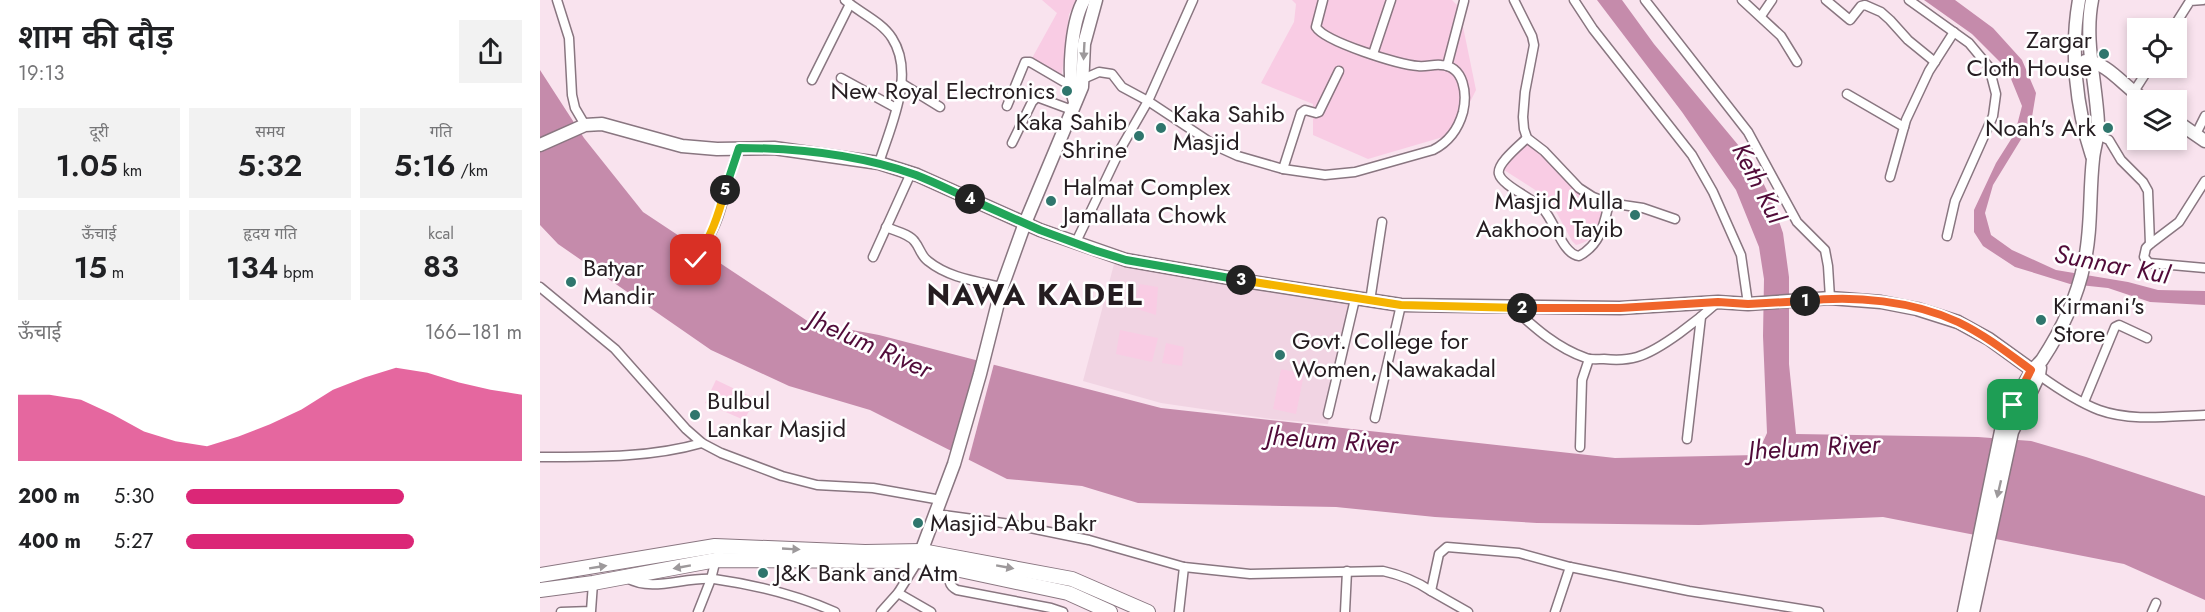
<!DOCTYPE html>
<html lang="hi">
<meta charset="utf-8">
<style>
body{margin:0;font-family:Jost,"Noto Sans Devanagari",sans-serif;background:#f2f2f2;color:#202124;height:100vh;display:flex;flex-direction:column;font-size:22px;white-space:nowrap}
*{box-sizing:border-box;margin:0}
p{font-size:20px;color:#757577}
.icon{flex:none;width:33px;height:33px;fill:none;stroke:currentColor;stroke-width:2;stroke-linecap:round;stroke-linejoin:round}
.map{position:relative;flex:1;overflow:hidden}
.side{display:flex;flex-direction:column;background:#fff;width:540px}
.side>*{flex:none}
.tools{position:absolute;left:1587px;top:18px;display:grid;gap:12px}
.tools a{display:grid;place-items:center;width:60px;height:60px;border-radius:0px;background:#fff;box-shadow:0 3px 9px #0003;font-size:30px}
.pin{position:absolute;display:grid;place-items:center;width:51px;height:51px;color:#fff;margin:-26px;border-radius:12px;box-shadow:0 3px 9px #0006}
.km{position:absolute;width:30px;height:30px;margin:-15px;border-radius:50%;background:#222;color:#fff;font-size:16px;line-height:30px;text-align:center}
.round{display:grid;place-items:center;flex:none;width:63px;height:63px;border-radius:0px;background:#f2f2f2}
.summary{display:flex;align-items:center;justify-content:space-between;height:102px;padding:0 18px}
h1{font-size:33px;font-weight:600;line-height:45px}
.metrics{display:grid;grid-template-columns:repeat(3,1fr);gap:9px;height:102px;padding:6px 18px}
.metrics div{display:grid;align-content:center;border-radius:0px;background:#f2f2f2;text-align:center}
.metrics b{font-size:30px;font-weight:600}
.metrics small{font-size:16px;font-weight:400}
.metrics p{font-size:16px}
.chart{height:168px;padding:12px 18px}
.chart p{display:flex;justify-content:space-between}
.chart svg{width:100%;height:108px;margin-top:6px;fill:#db2777;opacity:.7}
ul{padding:0 18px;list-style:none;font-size:20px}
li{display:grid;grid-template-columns:96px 72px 1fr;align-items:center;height:45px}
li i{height:15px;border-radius:8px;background:#db2777}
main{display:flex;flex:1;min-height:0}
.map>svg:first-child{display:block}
</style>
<main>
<section class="side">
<div class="summary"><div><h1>शाम की दौड़</h1><p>19:13</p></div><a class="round"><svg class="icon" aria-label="share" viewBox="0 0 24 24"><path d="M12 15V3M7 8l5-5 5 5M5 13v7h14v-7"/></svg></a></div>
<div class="metrics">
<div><p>दूरी</p><b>1.05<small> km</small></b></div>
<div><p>समय</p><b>5:32</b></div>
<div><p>गति</p><b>5:16<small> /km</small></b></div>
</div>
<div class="metrics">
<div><p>ऊँचाई</p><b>15<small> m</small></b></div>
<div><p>हृदय गति</p><b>134<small> bpm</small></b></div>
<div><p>kcal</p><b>83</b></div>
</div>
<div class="chart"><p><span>ऊँचाई</span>166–181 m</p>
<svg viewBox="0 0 160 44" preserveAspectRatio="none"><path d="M0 44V17L10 17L20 19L30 25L40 32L50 36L60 38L70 34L80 29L90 23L100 15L110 10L120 6L130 8L140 12L150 15L160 17V44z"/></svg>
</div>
<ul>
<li><b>200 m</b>5:30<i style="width:65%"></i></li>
<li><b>400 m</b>5:27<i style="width:68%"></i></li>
</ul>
</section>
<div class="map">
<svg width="1665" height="612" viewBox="0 0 1665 612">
<rect width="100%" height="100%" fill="#f9e3ee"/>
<polygon fill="#f1d4e3" points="574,264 624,269 812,300 788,424 731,419 621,403 543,381"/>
<g fill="#f9cce4">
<polygon points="502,0 537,0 529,14 521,82 491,60 517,13"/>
<polygon points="752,0 912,0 919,7 936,90 926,110 903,137 828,159 773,135 773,104 721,83 754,22 756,4"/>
<path d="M988,141L1033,184L1067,205C1061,222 1057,241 1036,245L1032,241L1013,206L1003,195L964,170L965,165Z"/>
<polygon points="599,284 618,287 616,315 594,308"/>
<polygon points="580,330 618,338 612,362 576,354"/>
<polygon points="626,343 644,347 642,366 622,363"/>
<polygon points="741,369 764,374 756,414 733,409"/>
<polygon points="176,380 216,399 204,420 165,403"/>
</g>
<g fill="#c58bab">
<polygon points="1057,0 1082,0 1114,44 1214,164 1232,201 1243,233 1249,277 1249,364 1256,434 1438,437 1491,441 1546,457 1665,496 1665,600 1584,564 1343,517 1159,525 997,523 895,517 796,507 598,503 542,486 467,479 330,410 249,386 171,350 18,244 0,225 0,70 44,138 103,212 269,322 339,335 621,408 1075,458 1217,455 1227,433 1223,336 1224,279 1219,247 1196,190 1142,112"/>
<polygon points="1384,0 1415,0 1453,28 1482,60 1496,93 1491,123 1453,185 1445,213 1451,235 1472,250 1516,270 1588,282 1618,290 1665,291 1665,305 1610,302 1568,288 1530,284 1475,267 1443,246 1434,232 1434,210 1456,163 1475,133 1482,106 1467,69 1432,34"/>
</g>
<polygon fill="#f9e3ee" points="439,356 455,360 428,462 410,453"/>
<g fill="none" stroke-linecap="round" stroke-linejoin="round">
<defs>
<g id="street">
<polyline points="17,0 29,38 32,95 35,108 45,125"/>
<path d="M305,0C319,12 342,22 352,38C376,75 350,127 339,163"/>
<polyline points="974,0 992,36 994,45 985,92 983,117 984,129 987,138 1004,151 1039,188 1053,197 1069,203 1103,208 1135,219"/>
<polyline points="1034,0 1053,29 1152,155 1173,192 1201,255 1208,304"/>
<polyline points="1105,0 1208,132 1257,222 1285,250 1288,266 1290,298"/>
<polyline points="1202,0 1241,36 1257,62"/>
<polyline points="1286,0 1310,20 1321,6 1325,5 1341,12 1350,20 1368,40 1395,62"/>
<polyline points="1369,0 1429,43 1449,67 1456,94 1453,116 1415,201 1407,236"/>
<polyline points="1221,16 1232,0"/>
<polyline points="1633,28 1650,1 1663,0"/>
<polyline points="833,54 851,0"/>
<polyline points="907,66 924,1"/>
<polyline points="301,78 356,108"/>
<path d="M543,79L559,72L572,74L582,87L608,101L676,146L698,156L743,169L785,175L815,172L893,150C909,142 918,130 923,112C927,95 925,66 901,65C894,64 886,67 878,66C860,65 785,42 776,27L783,0"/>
<polyline points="272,80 310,4"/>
<polyline points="361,83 400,107"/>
<polyline points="1593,93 1609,68"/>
<polyline points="1307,94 1364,127"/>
<polyline points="467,106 485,62 490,62 531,86"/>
<polyline points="1656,134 1665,116"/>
<polyline points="1558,135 1569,140 1581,160 1603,182 1608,191 1610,244"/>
<path d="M987,138C980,145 956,164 959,174C962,186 993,198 1003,209C1015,221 1022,254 1039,256C1061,244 1064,224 1069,203"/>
<polyline points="472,143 492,102 497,97 532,110"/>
<polyline points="743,169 761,113 765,110 776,113 779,112 799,71"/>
<polyline points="1350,177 1366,120 1389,71 1414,32"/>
<polyline points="1665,181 1639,222 1610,244 1606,248 1604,257 1609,263 1665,268"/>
<path d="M346,227C355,231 370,234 375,242C380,248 381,256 388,261C409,278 436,281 462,287"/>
<polyline points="536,242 581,148 608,101 653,0"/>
<polyline points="333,257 371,173"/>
<path d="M156,260C164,246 173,232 178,217C186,194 190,171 199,148"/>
<polyline points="0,287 75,349 146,429 162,443 181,453 242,476 277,485 333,488 401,500"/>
<polyline points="830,301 842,222"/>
<path d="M973,308C995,328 1017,348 1046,358C1051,360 1058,359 1064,359C1074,360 1087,360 1097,357C1121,350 1159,319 1178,302"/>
<path d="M1499,375C1517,388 1538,402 1559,410C1592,422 1631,416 1665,415"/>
<polyline points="1544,402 1575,327 1579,325 1607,338"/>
<polyline points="788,414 815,299"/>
<polyline points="835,418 861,305"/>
<polyline points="1147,439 1161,317"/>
<polyline points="1040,447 1042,380 1049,359"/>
<path d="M0,457C54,457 110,458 162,443"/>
<path d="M396,514L470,524L549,540L644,567L710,574L843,571C861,575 875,580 891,591L899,554L907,547L979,553L1030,567L1149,591L1279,612"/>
<path d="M410,568C409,578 407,585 417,590L511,608L523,612"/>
<path d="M87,578C113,593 145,576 174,579C216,585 257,595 295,612"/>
<polyline points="891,591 928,612"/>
<polyline points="358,593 391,612"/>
<polyline points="21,612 51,611 53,583"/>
<polyline points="158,612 171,579 176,559"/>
<polyline points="341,612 358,593 378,561"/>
<polyline points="639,612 644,567"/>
<polyline points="805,612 807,571"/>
<polyline points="1015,612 1030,567"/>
<polyline points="1612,612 1616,603"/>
</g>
<g id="secondary">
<path d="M1539,0C1530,51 1536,107 1552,156"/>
<path d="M1545,61C1567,61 1586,89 1605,100"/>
<path d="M535,102C527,77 531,23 544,0"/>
<polyline points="1636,121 1665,141"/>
<polyline points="0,145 45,125 62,124 142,146 177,149 234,148 339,163 377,175 500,230 586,260 718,283 861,305 1080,308 1178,302 1208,304 1290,298 1341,302 1377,309 1418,322 1449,339 1499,375"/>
<polyline points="378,560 414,464 440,374 462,287 485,223 542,87 544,44 556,0"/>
<path d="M1424,612L1461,431C1470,411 1479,392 1490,374C1493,368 1498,365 1502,360C1521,331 1537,298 1544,264C1552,230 1549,194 1553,159C1554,147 1559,136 1558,123C1556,82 1544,40 1552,0"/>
<polyline points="1433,612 1472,432 1499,375 1500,368"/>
</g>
<g id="primary">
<polyline points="0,575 175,546 325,552 382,551 532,579 608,612"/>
<polyline points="0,590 53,583 176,560 378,561 528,593 570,612"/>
</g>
</defs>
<use href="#street" stroke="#897680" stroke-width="11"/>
<use href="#secondary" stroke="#897680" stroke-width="15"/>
<use href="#primary" stroke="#897680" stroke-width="16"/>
<use href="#street" stroke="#fff" stroke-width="8"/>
<use href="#secondary" stroke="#fff" stroke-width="12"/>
<use href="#primary" stroke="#fff" stroke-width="14"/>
</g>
<defs><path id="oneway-solid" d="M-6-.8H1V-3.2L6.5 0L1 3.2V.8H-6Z" transform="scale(1.5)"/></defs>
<g fill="#9d999b">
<use href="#oneway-solid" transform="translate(544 51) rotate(93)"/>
<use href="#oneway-solid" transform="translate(1459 489) rotate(103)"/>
<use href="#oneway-solid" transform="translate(251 549) rotate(3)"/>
<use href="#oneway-solid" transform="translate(58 567) rotate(-9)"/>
<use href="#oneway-solid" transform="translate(142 567) rotate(170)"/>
<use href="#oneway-solid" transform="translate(465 567) rotate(10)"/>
</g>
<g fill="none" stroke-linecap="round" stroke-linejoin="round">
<defs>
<path id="split-1" d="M1265,301C1314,295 1373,301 1418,322C1445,335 1468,353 1491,370L1473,405"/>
<polyline id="split-2" points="982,308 1080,308 1178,302 1208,304 1265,301"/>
<polyline id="split-3" points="701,280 861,305 982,308"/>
<polyline id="split-4" points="430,199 500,230 554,250 586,260 701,280"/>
<path id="split-5" d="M185,190L199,148C257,148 320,155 376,175C394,182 412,191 430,199"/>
<path id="split-6" d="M156,260C171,236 178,217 185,190"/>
</defs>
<use href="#split-1" stroke="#fff" stroke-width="12"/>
<use href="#split-2" stroke="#fff" stroke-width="12"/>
<use href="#split-3" stroke="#fff" stroke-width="12"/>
<use href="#split-4" stroke="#fff" stroke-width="12"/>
<use href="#split-5" stroke="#fff" stroke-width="12"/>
<use href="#split-6" stroke="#fff" stroke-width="12"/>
<use href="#split-1" stroke="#f0652b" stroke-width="8"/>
<use href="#split-2" stroke="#f0652b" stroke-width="8"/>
<use href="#split-3" stroke="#f5b400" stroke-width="8"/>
<use href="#split-4" stroke="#22a559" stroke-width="8"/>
<use href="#split-5" stroke="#22a559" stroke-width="8"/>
<use href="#split-6" stroke="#f5b400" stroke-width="8"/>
</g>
<g fill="#2f766d" stroke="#fff" stroke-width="2">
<circle cx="1564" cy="54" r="6"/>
<circle cx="527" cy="91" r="6"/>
<circle cx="621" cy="128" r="6"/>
<circle cx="1568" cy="128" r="6"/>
<circle cx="599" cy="136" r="6"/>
<circle cx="511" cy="201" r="6"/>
<circle cx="1095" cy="215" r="6"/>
<circle cx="31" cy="282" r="6"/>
<circle cx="1501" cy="320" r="6"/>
<circle cx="740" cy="355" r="6"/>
<circle cx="155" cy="415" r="6"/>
<circle cx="378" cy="523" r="6"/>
<circle cx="223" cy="573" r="6"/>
</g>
<g text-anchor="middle" stroke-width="5" stroke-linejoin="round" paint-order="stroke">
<g font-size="24" fill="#251d21" stroke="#fff" text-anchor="start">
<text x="1552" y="48" text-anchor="end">Zargar<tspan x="1552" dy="28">Cloth House</tspan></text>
<text x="515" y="99" text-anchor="end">New Royal Electronics</text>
<text x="633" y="122">Kaka Sahib<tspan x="633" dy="28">Masjid</tspan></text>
<text x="587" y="130" text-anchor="end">Kaka Sahib<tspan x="587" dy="28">Shrine</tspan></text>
<text x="1556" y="136" text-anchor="end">Noah's Ark</text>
<text x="523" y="195">Halmat Complex<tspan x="523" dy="28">Jamallata Chowk</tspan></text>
<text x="1083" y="209" text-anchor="end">Masjid Mulla<tspan x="1083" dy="28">Aakhoon Tayib</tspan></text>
<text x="43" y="276">Batyar<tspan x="43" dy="28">Mandir</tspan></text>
<text x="1513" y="314">Kirmani's<tspan x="1513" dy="28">Store</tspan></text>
<text x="752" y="349">Govt. College for<tspan x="752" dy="28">Women, Nawakadal</tspan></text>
<text x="167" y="409">Bulbul<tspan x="167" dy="28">Lankar Masjid</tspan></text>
<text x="390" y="531">Masjid Abu Bakr</text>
<text x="235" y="581">J&amp;K Bank and Atm</text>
</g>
<g font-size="26" font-style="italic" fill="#510b39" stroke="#fff">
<text transform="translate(1219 183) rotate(63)" y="9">Keth Kul</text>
<text transform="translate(1572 264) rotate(11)" y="9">Sunnar Kul</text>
<text transform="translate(330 344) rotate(24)" y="9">Jhelum River</text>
<text transform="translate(792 440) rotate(4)" y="9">Jhelum River</text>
<text transform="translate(1274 447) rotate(-3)" y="9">Jhelum River</text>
</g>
<g font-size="30" font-weight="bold" letter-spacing="1.5" fill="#251d21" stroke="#fff">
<text x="495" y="305">NAWA KADEL</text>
</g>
</g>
</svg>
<div class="tools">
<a><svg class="icon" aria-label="locate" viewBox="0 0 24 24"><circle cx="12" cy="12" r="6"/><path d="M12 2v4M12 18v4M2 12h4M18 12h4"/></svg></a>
<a><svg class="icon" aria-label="layers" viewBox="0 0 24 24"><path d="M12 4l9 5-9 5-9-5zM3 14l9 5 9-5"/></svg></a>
</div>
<div class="pin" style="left:1473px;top:405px;background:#1e9e55"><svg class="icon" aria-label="arrive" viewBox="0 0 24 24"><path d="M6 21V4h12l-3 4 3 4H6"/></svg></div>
<div class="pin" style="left:156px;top:260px;background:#d93025"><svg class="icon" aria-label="check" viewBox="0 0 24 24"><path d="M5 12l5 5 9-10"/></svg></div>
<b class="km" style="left:1265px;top:301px">1</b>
<b class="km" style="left:982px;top:308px">2</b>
<b class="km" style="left:701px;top:280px">3</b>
<b class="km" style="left:430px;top:199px">4</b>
<b class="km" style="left:185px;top:190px">5</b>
</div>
</main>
